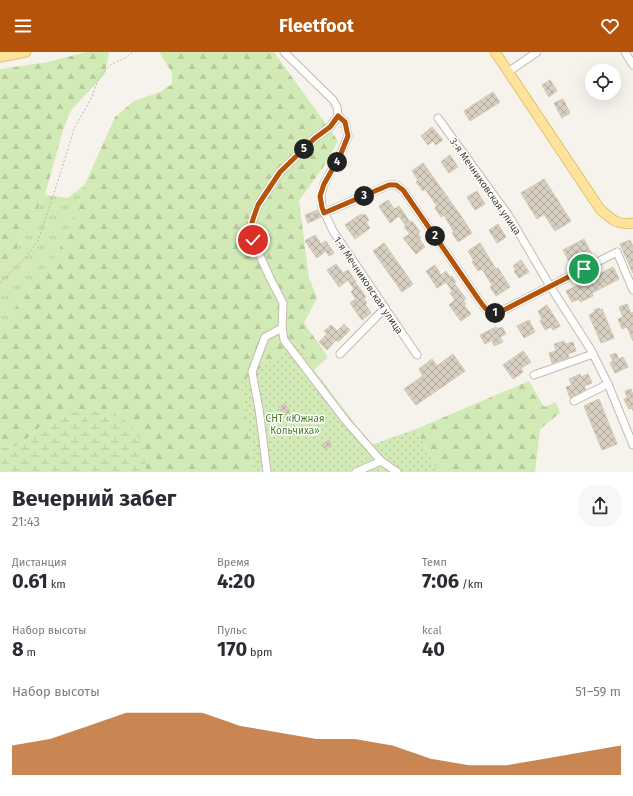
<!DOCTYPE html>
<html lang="ru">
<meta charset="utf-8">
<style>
body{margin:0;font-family:"Fira Sans",sans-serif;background:#f7f7f7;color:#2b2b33;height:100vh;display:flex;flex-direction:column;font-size:15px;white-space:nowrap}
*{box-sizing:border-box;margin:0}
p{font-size:13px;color:#7c7c81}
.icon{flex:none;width:22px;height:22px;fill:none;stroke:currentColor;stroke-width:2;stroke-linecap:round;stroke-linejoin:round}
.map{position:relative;height:420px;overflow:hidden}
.sheet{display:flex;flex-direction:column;background:#fff;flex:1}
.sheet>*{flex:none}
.controls{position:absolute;left:585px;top:12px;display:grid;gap:8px}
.controls a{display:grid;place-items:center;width:36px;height:36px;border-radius:50%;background:#fff;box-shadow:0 4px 16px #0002;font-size:20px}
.pin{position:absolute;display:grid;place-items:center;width:34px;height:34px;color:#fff;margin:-17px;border:2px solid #fff;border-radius:50%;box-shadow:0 1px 4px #0007}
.km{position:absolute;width:20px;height:20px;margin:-10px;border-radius:50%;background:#222;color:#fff;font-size:11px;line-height:20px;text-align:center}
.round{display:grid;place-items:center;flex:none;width:42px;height:42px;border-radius:16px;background:#f7f7f7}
.head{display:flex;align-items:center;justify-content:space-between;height:68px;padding:0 12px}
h1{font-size:22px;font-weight:700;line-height:30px}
.stats{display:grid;grid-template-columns:repeat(3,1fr);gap:6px;height:68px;padding:4px 12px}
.stats div{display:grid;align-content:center}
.stats b{font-size:20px;font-weight:700}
.stats small{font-size:11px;font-weight:400}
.stats p{font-size:11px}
.chart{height:112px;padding:8px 12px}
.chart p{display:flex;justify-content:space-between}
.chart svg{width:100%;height:72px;margin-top:4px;fill:#b45309;opacity:.7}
header{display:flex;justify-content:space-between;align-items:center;height:52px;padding:0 12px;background:#b45309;color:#fff;font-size:18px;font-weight:700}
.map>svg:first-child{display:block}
</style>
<header><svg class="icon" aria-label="menu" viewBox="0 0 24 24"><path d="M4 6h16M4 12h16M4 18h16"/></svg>Fleetfoot<svg class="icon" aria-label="heart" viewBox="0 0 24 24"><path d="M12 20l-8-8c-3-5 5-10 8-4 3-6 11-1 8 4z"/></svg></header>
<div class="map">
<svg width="633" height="420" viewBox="0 0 633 420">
<defs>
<pattern id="grass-tufts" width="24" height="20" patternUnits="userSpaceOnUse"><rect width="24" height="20" fill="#d2eab5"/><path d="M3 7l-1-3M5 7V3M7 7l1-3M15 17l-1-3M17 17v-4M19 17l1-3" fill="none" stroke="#b6ca9c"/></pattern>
<pattern id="forest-firs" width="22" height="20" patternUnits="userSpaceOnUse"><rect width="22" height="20" fill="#d2eab5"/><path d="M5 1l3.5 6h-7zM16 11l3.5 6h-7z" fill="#b6ca9c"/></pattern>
<pattern id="wetland-marsh" width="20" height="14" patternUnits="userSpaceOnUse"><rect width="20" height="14" fill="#d2eab5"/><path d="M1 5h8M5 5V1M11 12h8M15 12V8" fill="none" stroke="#b6ca9c"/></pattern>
<pattern id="garden-dots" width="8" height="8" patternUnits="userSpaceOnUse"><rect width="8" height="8" fill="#d2eab5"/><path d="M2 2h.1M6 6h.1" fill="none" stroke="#b6ca9c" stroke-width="1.8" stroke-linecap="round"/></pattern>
<pattern id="building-cross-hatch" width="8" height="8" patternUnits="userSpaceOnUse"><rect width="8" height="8" fill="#d8cfc1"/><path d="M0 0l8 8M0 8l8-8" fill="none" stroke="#b1aa9e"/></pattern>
</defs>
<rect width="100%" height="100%" fill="#f6f3ec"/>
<polygon fill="url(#grass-tufts)" points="85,132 68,179 53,210 6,268 0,277 0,221 11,207 45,143 68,146"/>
<g fill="url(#forest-firs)">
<polygon points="86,0 109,0 105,22 71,58 63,78 45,143 11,207 0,221 0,17 48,10"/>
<polygon points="159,0 274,0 338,89 326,111 299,149 309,226 317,246 304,271 328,305 314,318 298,290 241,330 254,420 146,420 142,392 39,375 23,390 14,395 0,396 0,277 6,268 53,210 68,179 85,132 115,65 134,49 160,40 172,32 172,21"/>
<polygon points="529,329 544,355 556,350 560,361 540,377 535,420 438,420 416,377"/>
</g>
<path fill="url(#wetland-marsh)" d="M88,359C110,360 126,363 138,384C139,386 141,389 142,392C145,400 145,412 146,420H0V396L14,395L23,390L39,375L61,363Z"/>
<polygon fill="url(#garden-dots)" points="298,290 314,318 371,393 416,377 438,420 254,420 241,330"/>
<g fill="url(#building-cross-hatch)" stroke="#d3c7b4">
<polygon points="550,28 557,39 549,45 542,33"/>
<polygon points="493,40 500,50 470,69 464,59"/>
<polygon points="563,47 570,61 562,66 554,51"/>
<polygon points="432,75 443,88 436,93 433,89 428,93 421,84"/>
<polygon points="450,103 458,115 449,121 441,110"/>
<polygon points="423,111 461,164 472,181 458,190 452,181 454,180 444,163 441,165 435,156 437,154 425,137 423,139 416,130 418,128 412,119"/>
<polygon points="544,127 571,169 555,179 544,162 537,167 521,141"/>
<polygon points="477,139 485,152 475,158 467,145"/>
<polygon points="388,148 394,157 399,154 410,170 412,169 420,180 418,182 421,186 419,187 425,195 416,202 403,186 410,182 404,175 406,174 399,164 390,171 379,154"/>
<polygon points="318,158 321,165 308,171 305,163"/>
<polygon points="361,162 362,164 365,162 369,168 366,170 370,176 355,187 345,173"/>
<polygon points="498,172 506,185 497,191 489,178"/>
<polygon points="315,183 321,192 326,189 334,201 329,204 326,199 317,206 305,189"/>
<polygon points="584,187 593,205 572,215 563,198"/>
<polygon points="630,188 633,194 633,221 620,192"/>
<polygon points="384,191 413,232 402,240 373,199"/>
<polygon points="480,191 496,217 498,216 510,235 496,244 490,235 492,233 482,217 478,219 472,210 474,209 468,199"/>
<polygon points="521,208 529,220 519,226 514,219 516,218 513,214"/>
<polygon points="336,212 343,221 348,218 356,230 355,230 366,245 364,247 367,251 365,252 371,261 362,268 350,251 356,247 351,240 354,237 348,228 339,235 327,218"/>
<polygon points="435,213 441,223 446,219 450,225 452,224 456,230 454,231 466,247 463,248 466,252 464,253 471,262 461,269 449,253 455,248 450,241 452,239 446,230 437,236 426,219"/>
<polygon points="613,215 619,227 592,241 593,244 580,250 579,247 572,250 566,239"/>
<polygon points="627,252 631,261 633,260 633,289 627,275 622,277 618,267 623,265 619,255"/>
<polygon points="547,253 560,274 553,278 551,275 545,278 540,269 542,267 538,259"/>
<polygon points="599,256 600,258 602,257 614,286 601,291 589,263 595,260 594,258"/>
<polygon points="529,268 535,280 524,286 517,274"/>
<polygon points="344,272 350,278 338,290 336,288 327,298 319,290 327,282 324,279 331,273 337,279"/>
<polygon points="496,275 497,277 502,275 506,282 500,285 503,290 494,294 492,288 485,292 480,283"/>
<polygon points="564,289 565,292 573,290 576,299 568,302 569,305 552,311 549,301 556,299 554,292"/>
<polygon points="523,299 531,310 521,316 523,320 513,327 503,313"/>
<polygon points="616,301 619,307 623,305 628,315 615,321 610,311 613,309 610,303"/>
<polygon points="453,302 465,319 416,353 404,337 423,324 419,317 432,307 437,314"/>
<polygon points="580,322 581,325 588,322 592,331 584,334 586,338 570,346 566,335 572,333 569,327"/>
<polygon points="631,337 633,343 633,359 632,356 629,357 624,347 627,346 625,339"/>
<polygon points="599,347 617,392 602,398 584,354"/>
<polygon points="285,351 290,360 284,364 279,355"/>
<polygon points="329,388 332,394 325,398 322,392"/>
</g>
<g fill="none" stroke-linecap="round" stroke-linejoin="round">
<defs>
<g id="minor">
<polyline points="284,0 333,48 337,55 338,64 330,75 315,86 280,120 258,153 252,170 253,188 270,226 283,251 282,276 284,288 346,369 381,409 397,420"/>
<polyline points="625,0 633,13"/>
<polyline points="508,20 537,0"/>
<polyline points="338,64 345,70 348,84 340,103 324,132 321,144 322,155 333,179 417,303"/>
<polyline points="438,66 509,164 550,234 591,298 608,332 633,393"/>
<path d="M324,161L389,133H396L403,138L479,248C486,257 488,263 500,260L617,200L633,238"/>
<polyline points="340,302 385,256"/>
<polyline points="534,323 593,302"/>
<polyline points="574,349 608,332"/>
<polyline points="267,420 259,357 252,320 265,285 282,276"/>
<polyline points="356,420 381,409"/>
</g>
<g id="major">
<path d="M495,0L600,157C611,167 618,174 633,171"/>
<polyline points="0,5 26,0"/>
</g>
</defs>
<use href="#minor" stroke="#c2bbae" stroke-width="9"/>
<use href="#major" stroke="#e6c16a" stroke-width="11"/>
<polyline stroke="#c4b79f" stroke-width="1" stroke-dasharray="2 2" stroke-linecap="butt" points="0,231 25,206 38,189 58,129 74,77 92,45 99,25 112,12 125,6 133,0"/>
<use href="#minor" stroke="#fff" stroke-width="7"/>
<use href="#major" stroke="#ffe39c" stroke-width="9"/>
</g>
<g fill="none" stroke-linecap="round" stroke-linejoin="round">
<defs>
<path id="route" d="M253,188L252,170L258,153L280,120L315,86L330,75L338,64L345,70L348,84L340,104L324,132L320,144L322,155L324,161L389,133H396L403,138L479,248C486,257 488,263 500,260L584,217"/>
</defs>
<use href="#route" stroke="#fff" stroke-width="8"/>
<use href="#route" stroke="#b45309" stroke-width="5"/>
</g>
<g text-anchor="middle" stroke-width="3" stroke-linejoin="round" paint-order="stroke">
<g font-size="10" fill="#4b4439" stroke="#fff">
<text transform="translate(486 134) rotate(55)" y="4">3-я Мечниковская улица</text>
<text transform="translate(369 233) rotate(56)" y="4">1-я Мечниковская улица</text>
</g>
<g font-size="10" fill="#4a7f2a" stroke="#fff">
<text x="295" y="370">СНТ «Южная<tspan x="295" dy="12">Кольчиха»</tspan></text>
</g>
</g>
</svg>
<div class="controls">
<a><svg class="icon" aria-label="locate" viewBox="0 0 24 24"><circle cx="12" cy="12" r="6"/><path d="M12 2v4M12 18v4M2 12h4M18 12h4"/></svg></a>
</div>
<div class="pin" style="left:584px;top:217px;background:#1e9e55"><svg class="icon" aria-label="arrive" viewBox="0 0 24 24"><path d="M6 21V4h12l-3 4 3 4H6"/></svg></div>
<div class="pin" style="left:253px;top:188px;background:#d93025"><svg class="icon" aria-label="check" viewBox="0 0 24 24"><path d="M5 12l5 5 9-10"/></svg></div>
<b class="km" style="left:495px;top:261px">1</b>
<b class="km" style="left:435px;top:184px">2</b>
<b class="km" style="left:364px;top:144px">3</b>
<b class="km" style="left:337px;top:110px">4</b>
<b class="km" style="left:304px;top:97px">5</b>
</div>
<section class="sheet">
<div class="head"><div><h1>Вечерний забег</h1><p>21:43</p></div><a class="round"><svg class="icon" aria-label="share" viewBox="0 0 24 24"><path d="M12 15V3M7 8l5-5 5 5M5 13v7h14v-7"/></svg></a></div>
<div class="stats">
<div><p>Дистанция</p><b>0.61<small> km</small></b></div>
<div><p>Время</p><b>4:20</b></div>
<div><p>Темп</p><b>7:06<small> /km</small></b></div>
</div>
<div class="stats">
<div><p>Набор высоты</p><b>8<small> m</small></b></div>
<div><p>Пульс</p><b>170<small> bpm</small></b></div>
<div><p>kcal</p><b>40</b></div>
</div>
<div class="chart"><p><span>Набор высоты</span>51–59 m</p>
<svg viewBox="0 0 160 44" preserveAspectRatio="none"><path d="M0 44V26L10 22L20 14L30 6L40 6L50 6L60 14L70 18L80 22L90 22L100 26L110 34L120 38L130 38L140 34L150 30L160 26V44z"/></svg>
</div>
</section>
